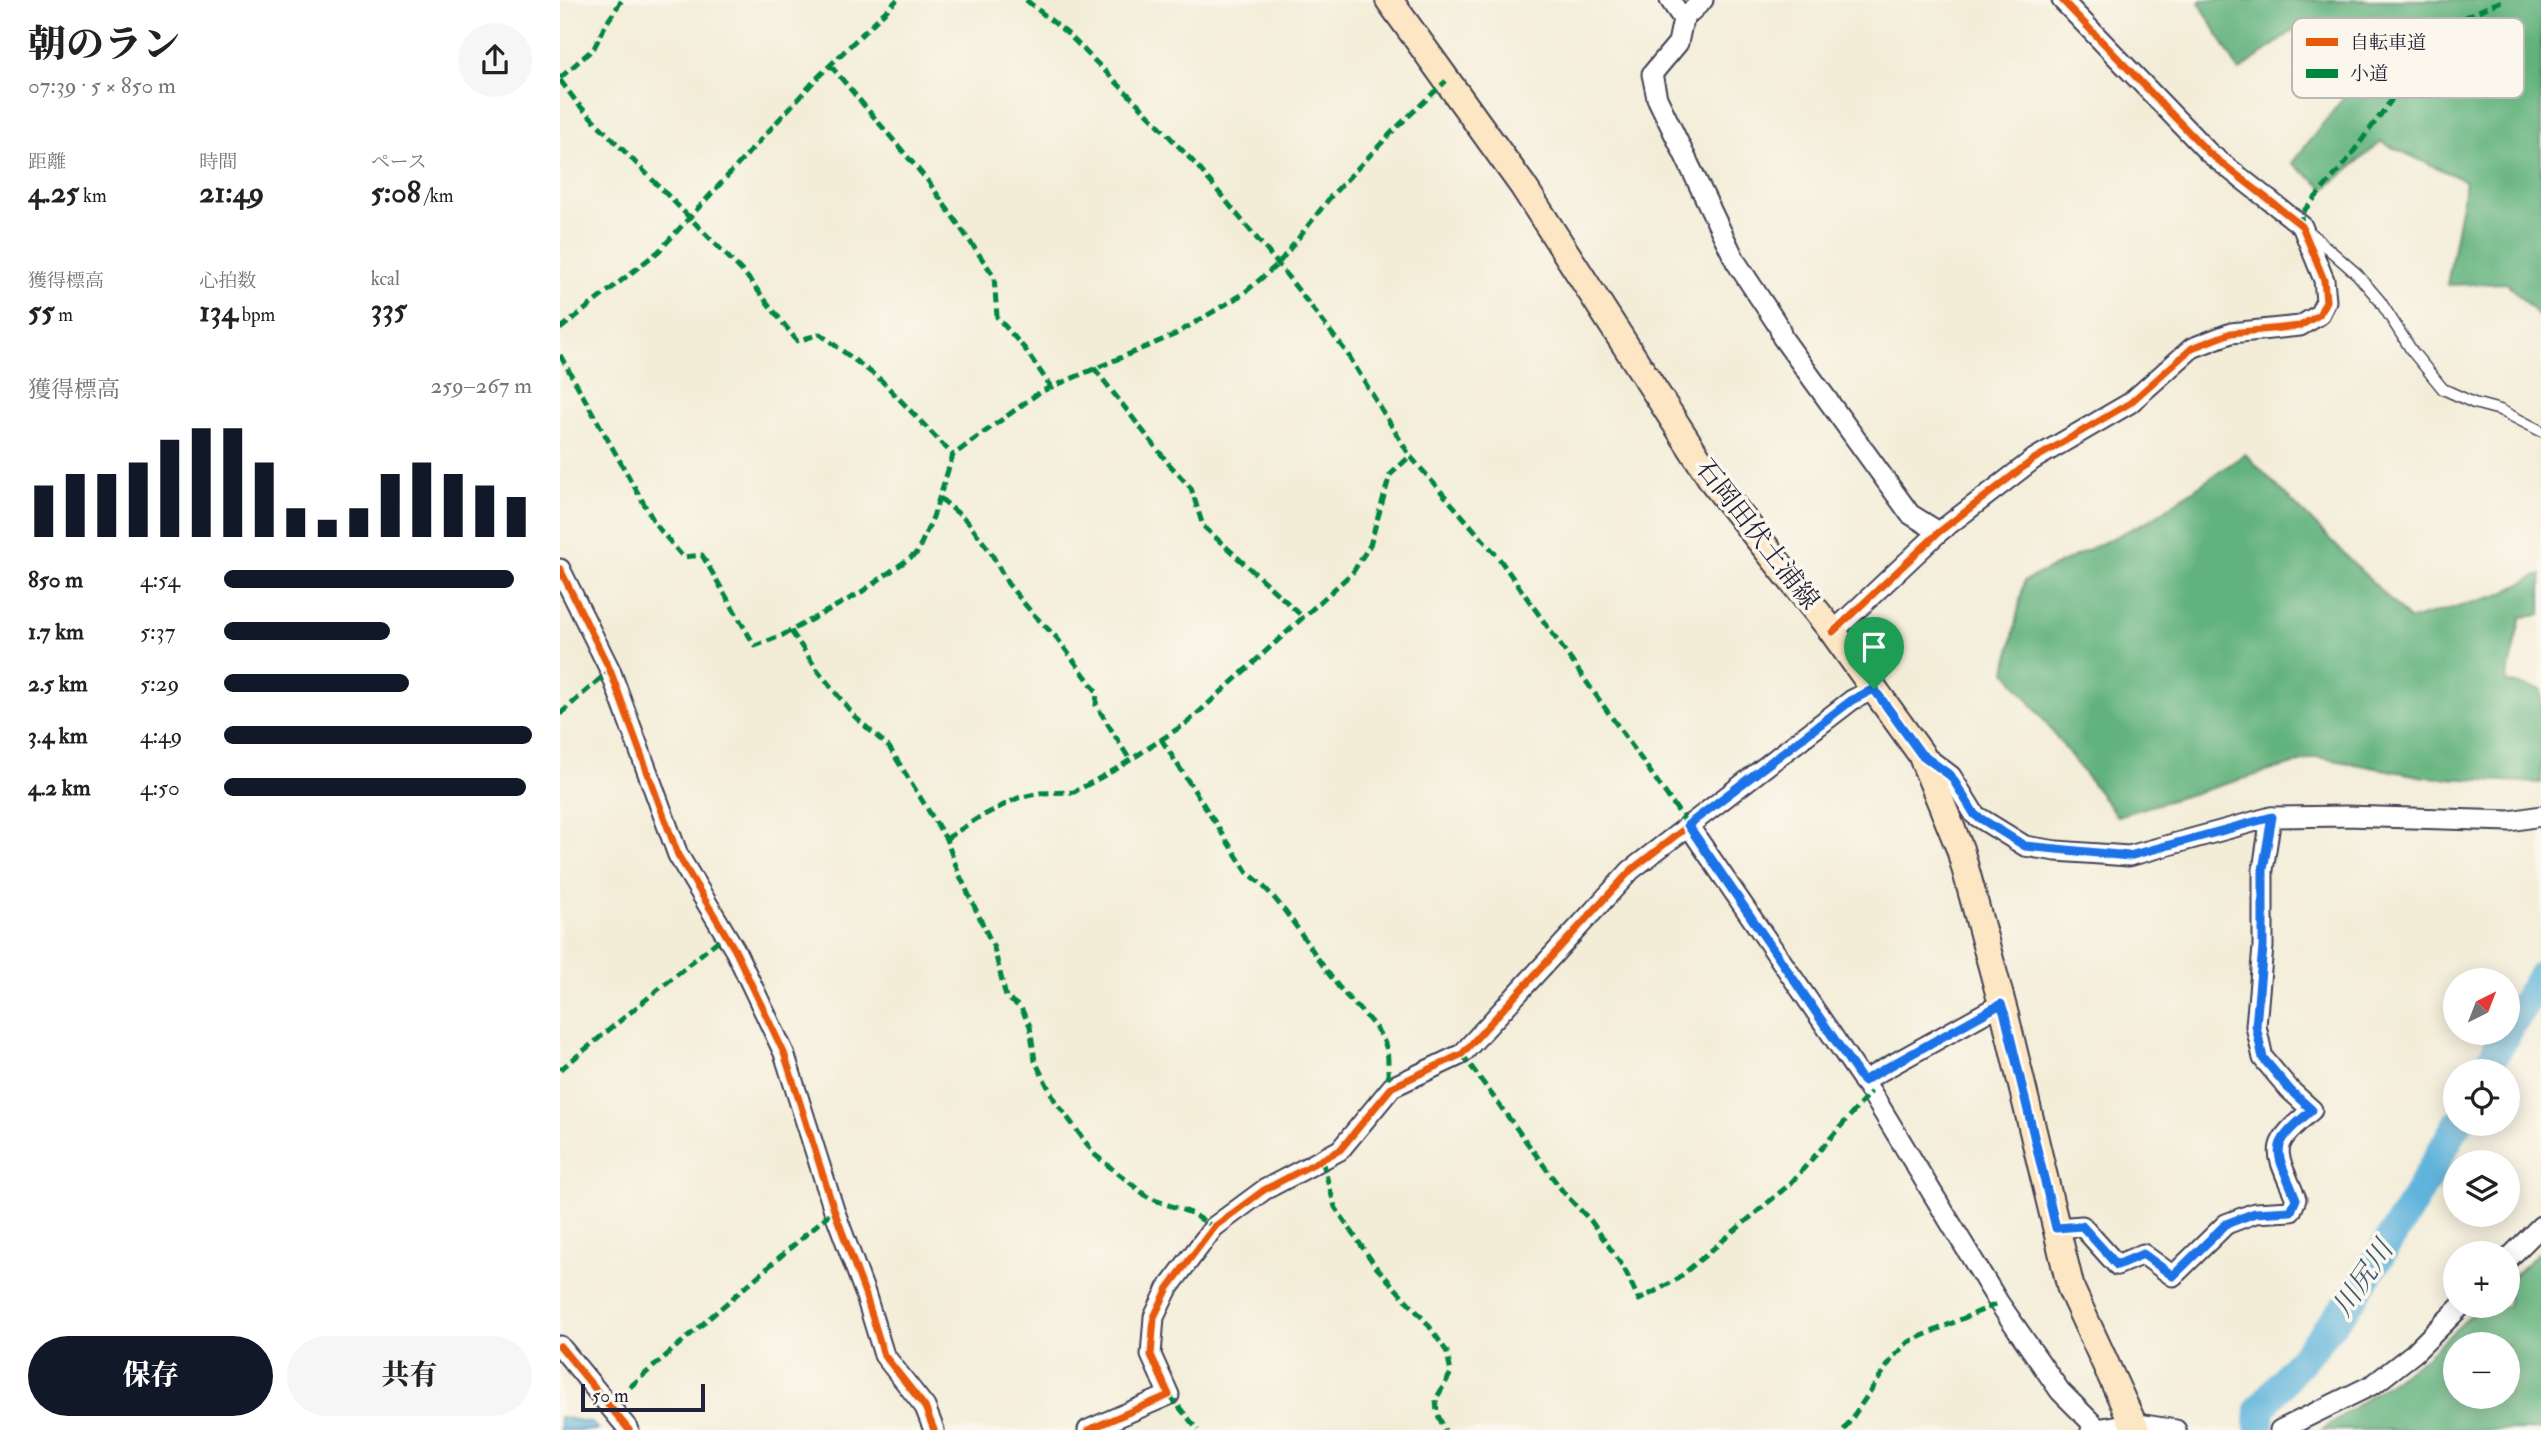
<!DOCTYPE html>
<html lang="ja">
<meta charset="utf-8">
<style>
body{margin:0;font-family:"IM FELL Double Pica","Noto Serif JP",serif;background:#f6f6f6;color:#222;height:100vh;display:flex;flex-direction:column;font-size:26px;white-space:nowrap}
*{box-sizing:border-box;margin:0}
p{font-size:23px;color:#767676}
.icon{flex:none;width:38px;height:38px;fill:none;stroke:currentColor;stroke-width:2;stroke-linecap:round;stroke-linejoin:round}
.map{position:relative;flex:1;overflow:hidden}
.details{display:flex;flex-direction:column;background:#fff;width:560px}
.details>*{flex:none}
.needle{width:46px;rotate:42deg}
.buttons{position:absolute;left:1883px;top:968px;display:grid;gap:14px}
.buttons a{display:grid;place-items:center;width:77px;height:77px;border-radius:50%;background:#fff;box-shadow:0 4px 18px #0003;font-size:35px}
.scale{position:absolute;left:21px;bottom:18px;width:124px;box-sizing:border-box;padding-left:7px;border:4px solid #22223b;border-top:0;font-size:19px;line-height:24px;white-space:nowrap;color:#22223b;-webkit-text-stroke:5px #fbf7ec;paint-order:stroke}
.pin{position:absolute;display:grid;place-items:center;width:60px;height:60px;color:#fff;margin:-72px -30px;border-radius:50% 50% 50% 0;rotate:-45deg;box-shadow:0 0 7px #0007}
.pin .icon{rotate:45deg}
.round{display:grid;place-items:center;flex:none;width:74px;height:74px;border-radius:37px;background:#f6f6f6}
.overview{display:flex;align-items:center;justify-content:space-between;height:119px;padding:0 28px}
h1{font-size:38px;font-weight:800;line-height:52px}
.metrics{display:grid;grid-template-columns:repeat(3,1fr);gap:10px;height:119px;padding:7px 28px}
.metrics div{display:grid;align-content:center}
.metrics b{font-size:30px;font-weight:800}
.metrics small{font-size:19px;font-weight:400}
.metrics p{font-size:19px}
.chart{height:196px;padding:14px 28px}
.chart p{display:flex;justify-content:space-between}
.chart svg{width:100%;height:126px;margin-top:7px;stroke:#111827;stroke-width:6}
.cta{display:flex;gap:14px;margin-top:auto;padding:14px 28px}
.cta a{flex:1;height:80px;border-radius:42px;background:#111827;color:#fff;font-size:28px;font-weight:800;line-height:80px;text-align:center}
.cta a+a{background:#f6f6f6;color:#222}
ul{padding:0 28px;list-style:none;font-size:23px}
li{display:grid;grid-template-columns:112px 84px 1fr;align-items:center;height:52px}
li i{height:18px;border-radius:9px;background:#111827}
main{display:flex;flex:1;min-height:0}
.map>svg:first-child{display:block}
</style>
<main>
<section class="details">
<div class="overview"><div><h1>朝のラン</h1><p>07:39 · 5 × 850 m</p></div><a class="round"><svg class="icon" aria-label="share" viewBox="0 0 24 24"><path d="M12 15V3M7 8l5-5 5 5M5 13v7h14v-7"/></svg></a></div>
<div class="metrics">
<div><p>距離</p><b>4.25<small> km</small></b></div>
<div><p>時間</p><b>21:49</b></div>
<div><p>ペース</p><b>5:08<small> /km</small></b></div>
</div>
<div class="metrics">
<div><p>獲得標高</p><b>55<small> m</small></b></div>
<div><p>心拍数</p><b>134<small> bpm</small></b></div>
<div><p>kcal</p><b>335</b></div>
</div>
<div class="chart"><p><span>獲得標高</span>259–267 m</p>
<svg viewBox="0 0 160 44" preserveAspectRatio="none"><path d="M5 44V26M15 44V22M25 44V22M35 44V18M45 44V10M55 44V6M65 44V6M75 44V18M85 44V34M95 44V38M105 44V34M115 44V22M125 44V18M135 44V22M145 44V26M155 44V30"/></svg>
</div>
<ul>
<li><b>850 m</b>4:54<i style="width:94%"></i></li>
<li><b>1.7 km</b>5:37<i style="width:54%"></i></li>
<li><b>2.5 km</b>5:29<i style="width:60%"></i></li>
<li><b>3.4 km</b>4:49<i style="width:100%"></i></li>
<li><b>4.2 km</b>4:50<i style="width:98%"></i></li>
</ul>
<div class="cta"><a>保存</a><a>共有</a></div>
</section>
<div class="map">
<svg width="1981" height="1430" viewBox="0 0 1981 1430">
<rect width="100%" height="100%" fill="#fbf7ec"/>
<filter id="ink" filterUnits="userSpaceOnUse"><feTurbulence type="fractalNoise" baseFrequency=".0143" numOctaves="2"/><feDisplacementMap in="SourceGraphic" scale="14" xChannelSelector="R" yChannelSelector="G"/><feConvolveMatrix kernelMatrix="1 2 1 2 8 2 1 2 1" color-interpolation-filters="sRGB"/></filter>
<filter id="wash" filterUnits="userSpaceOnUse"><feTurbulence type="fractalNoise" baseFrequency=".00686" numOctaves="4" result="noise"/><feDisplacementMap in="SourceGraphic" scale="28" xChannelSelector="R" yChannelSelector="G"/><feGaussianBlur stdDeviation="1.57" result="paint"/><feColorMatrix in="noise" values="0 0 0 0 0 0 0 0 0 0 0 0 0 0 0 0 0 1.4 0 .05"/><feComposite in="paint" operator="in"/></filter>
<g filter="url(#wash)">
<rect width="100%" height="100%" fill="#f3edd8"/>
<g fill="#62b27d" stroke="#426a5c" stroke-width="2" fill-rule="evenodd">
<polygon points="1642,0 1981,0 1981,319 1947,283 1887,285 1906,181 1821,142 1765,189 1732,163 1784,97 1739,26 1679,71 1639,2"/>
<polygon points="1685,454 1850,620 1939,595 1981,574 1981,615 1961,617 1946,682 1981,689 1981,783 1865,777 1757,757 1557,816 1446,671 1464,581 1590,520"/>
<path d="M1981,1250V1430H1762L1867,1356L1921,1306H1948V1281ZM1895,1344H1948V1396H1895Z"/>
</g>
<polygon fill="#60b4dc" stroke="#416b8c" stroke-width="2" points="0,1417 32,1423 38,1430 0,1430"/>
<g fill="none" stroke-linecap="round" stroke-linejoin="round">
<g stroke="#60b4dc" stroke-width="30">
<polyline points="1948,1030 1981,976"/>
<polyline points="1925,1071 1947,1032"/>
<polyline points="1699,1425 1700,1409 1793,1298 1852,1204 1897,1124"/>
</g>
</g>
</g>
<g filter="url(#ink)">
<g fill="none" stroke-linecap="round" stroke-linejoin="round">
<defs>
<polyline id="lane" points="1749,232 1797,274 1820,301 1852,351 1883,389 1914,403 1940,410 1981,431"/>
<g id="street">
<polyline points="1110,0 1123,19"/>
<polyline points="1143,0 1123,19 1118,43 1092,74 1097,98 1176,262 1219,327 1222,337 1350,514 1379,532"/>
<polyline points="0,569 50,670 118,855 175,950 224,1053 274,1210 305,1293 324,1355 365,1407 374,1430"/>
<polyline points="1273,632 1379,532 1474,459 1570,403 1632,348 1671,333 1740,326 1759,315 1766,301 1764,280 1742,226 1649,153 1502,0"/>
<polyline points="1362,754 1391,776 1415,815 1465,846 1496,851 1569,856 1711,817 1786,816 1950,821 1981,816"/>
<polyline points="1128,825 1311,1092 1439,1303 1500,1391 1537,1428"/>
<polyline points="1303,1081 1441,1004"/>
<path d="M1496,1228L1522,1226L1557,1265L1583,1254L1613,1276L1666,1224L1695,1213L1731,1211L1736,1199C1715,1148 1707,1148 1752,1110L1730,1090L1703,1058L1696,1026L1703,947V870L1711,817"/>
<polyline points="1948,1259 1981,1226"/>
<polyline points="0,1346 69,1430"/>
<polyline points="528,1430 609,1395 591,1355 594,1317 608,1288 654,1227 704,1190 780,1150 832,1087 902,1054 1071,870 1292,700 1314,689"/>
<polyline points="1531,1430 1572,1423 1616,1430"/>
<polyline points="1720,1430 1814,1384 1854,1353 1901,1306"/>
</g>
<polyline id="secondary" points="829,0 963,186 1154,483 1273,632 1361,754 1400,849 1445,1015 1511,1289 1576,1430"/>
</defs>
<use href="#lane" stroke="#414053" stroke-width="13"/>
<use href="#street" stroke="#414053" stroke-width="23"/>
<use href="#secondary" stroke="#414053" stroke-width="30"/>
<use href="#lane" stroke="#fff" stroke-width="10"/>
<use href="#street" stroke="#fff" stroke-width="19"/>
<use href="#secondary" stroke="#fce6c4" stroke-width="26"/>
<g stroke="#00873e" stroke-width="5" stroke-dasharray="10 5" stroke-linecap="butt">
<polyline points="466,0 508,34 592,118 638,167 718,264 787,353 850,456 938,557 1128,825"/>
<polyline points="270,65 368,181 434,276 437,317 465,349 491,387"/>
<polyline points="0,78 34,48 46,24 62,0"/>
<polyline points="0,80 18,104 185,274 237,341 260,334 321,380 393,455"/>
<polyline points="1742,226 1741,214 1782,167 1830,102 1843,78 1875,39 1898,20 1944,0"/>
<polyline points="0,329 99,251 257,78 337,0"/>
<polyline points="0,355 96,525 123,557 142,555 195,646 223,635 300,593 357,553 373,517 393,455 480,392 614,335 683,294 718,264 772,195 835,129 886,81"/>
<polyline points="534,368 608,463 631,488 643,526 743,617"/>
<polyline points="380,498 407,521 430,551 448,584 473,614 497,638 537,692 536,705 570,760"/>
<polyline points="231,631 256,668 295,717 329,747 386,839 399,874 434,948 446,997 461,1008 470,1026 475,1061 494,1099 535,1155 589,1198 631,1213 654,1227"/>
<polyline points="0,714 50,670"/>
<path d="M601,739L687,872C724,900 747,946 775,982C789,1001 809,1016 821,1036C834,1056 823,1073 832,1087"/>
<polyline points="386,839 418,818 458,798 480,793 514,792 558,768 628,722 793,572 810,545 830,475 850,456"/>
<polyline points="902,1054 1004,1193 1031,1221 1064,1268 1079,1300 1116,1280 1230,1184 1311,1092"/>
<polyline points="0,1070 166,934"/>
<polyline points="762,1160 775,1207 816,1267 867,1323 887,1352 891,1373 876,1399 877,1413 885,1430"/>
<polyline points="70,1387 274,1210"/>
<polyline points="609,1395 638,1430"/>
<polyline points="1284,1430 1334,1356 1348,1342 1439,1303"/>
</g>
<defs>
<g id="cycleway">
<polyline points="0,569 50,670 118,855 175,950 224,1053 274,1210 305,1293 324,1355 365,1407 374,1430"/>
<polyline points="1273,632 1379,532 1474,459 1570,403 1632,348 1671,333 1740,326 1759,315 1766,301 1764,280 1742,226 1649,153 1502,0"/>
<polyline points="0,1346 69,1430"/>
<polyline points="528,1430 609,1395 591,1355 594,1317 608,1288 654,1227 704,1190 780,1150 832,1087 902,1054 1071,870 1292,700 1314,689"/>
</g>
</defs>
<use href="#cycleway" stroke="#fbf7ec" stroke-width="11"/>
<use href="#cycleway" stroke="#e8590c" stroke-width="7"/>
</g>
</g>
<g fill="none" stroke-linecap="round" stroke-linejoin="round" filter="url(#ink)">
<defs>
<path id="route" d="M1314,689L1361,754L1391,776L1415,815L1465,846L1569,856L1712,817L1703,870V947L1696,1026L1703,1058L1730,1090L1752,1110C1707,1148 1715,1148 1736,1199L1731,1211L1695,1213L1666,1224L1613,1276L1583,1254L1557,1265L1522,1226L1496,1228L1445,1015L1441,1004L1303,1081L1128,825L1292,700Z"/>
</defs>
<use href="#route" stroke="#fff" stroke-width="14"/>
<use href="#route" stroke="#1a73e8" stroke-width="9"/>
</g>
<g text-anchor="middle" stroke-width="7" stroke-linejoin="round" paint-order="stroke">
<g font-size="26" fill="#22223b" stroke="#fbf7ec">
<text transform="translate(1198 534) rotate(52)" y="9">石岡田伏土浦線</text>
</g>
<g font-size="28" font-style="italic" fill="#3b5c7b" stroke="#fbf7ec">
<text transform="translate(1802 1278) rotate(-56)" y="10">川尻川</text>
</g>
</g>
<rect x="1732" y="18" width="232" height="80" rx="10" fill="#fbf7ec" stroke="#bab7b7" stroke-width="2"/>
<rect x="1746" y="38" width="32" height="8" fill="#e8590c"/>
<rect x="1746" y="69" width="32" height="9" fill="#00873e"/>
<g font-size="19" fill="#22223b">
<text x="1790" y="49">自転車道</text>
<text x="1790" y="80">小道</text>
</g>
</svg>
<div class="buttons">
<a><svg class="needle" viewBox="-14 -14 28 28"><path d="M0-13l5 13h-10z" fill="#e53935"/><path d="M0 13l5-13h-10z" fill="#767676"/></svg></a>
<a><svg class="icon" aria-label="locate" viewBox="0 0 24 24"><circle cx="12" cy="12" r="6"/><path d="M12 2v4M12 18v4M2 12h4M18 12h4"/></svg></a>
<a><svg class="icon" aria-label="layers" viewBox="0 0 24 24"><path d="M12 4l9 5-9 5-9-5zM3 14l9 5 9-5"/></svg></a>
<a>+</a>
<a>−</a>
</div>
<div class="scale">50 m</div>
<div class="pin" style="left:1314px;top:689px;background:#1e9e55"><svg class="icon" aria-label="arrive" viewBox="0 0 24 24"><path d="M6 21V4h12l-3 4 3 4H6"/></svg></div>
</div>
</main>
